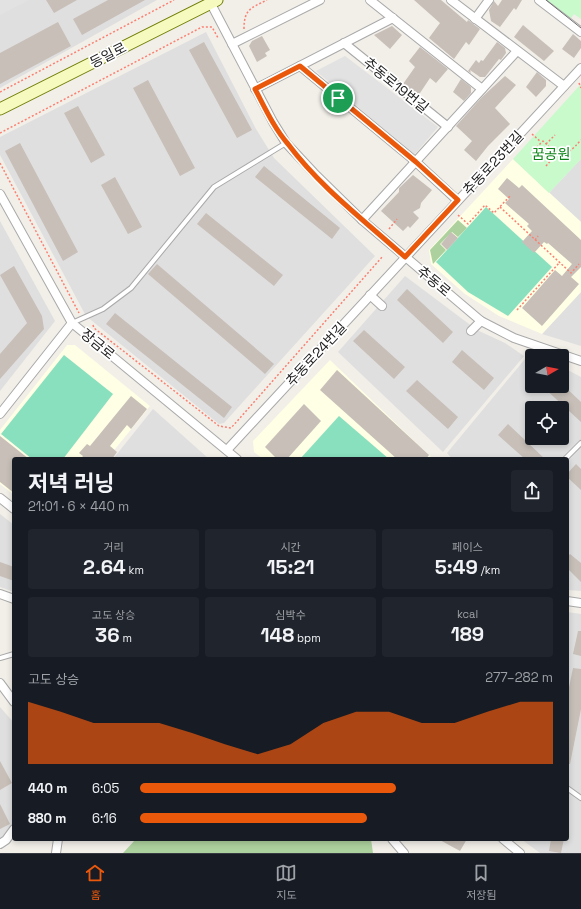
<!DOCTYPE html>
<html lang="ko">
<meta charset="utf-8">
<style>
body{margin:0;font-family:"Space Grotesk","Noto Sans KR",sans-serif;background:#20242c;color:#f1f3f6;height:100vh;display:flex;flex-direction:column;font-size:15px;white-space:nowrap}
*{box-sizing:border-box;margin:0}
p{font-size:13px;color:#9ea1a6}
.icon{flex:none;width:22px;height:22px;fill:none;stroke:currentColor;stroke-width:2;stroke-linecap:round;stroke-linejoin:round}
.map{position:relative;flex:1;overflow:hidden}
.details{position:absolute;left:12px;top:457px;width:557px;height:384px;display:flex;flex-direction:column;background:#171b24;border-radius:4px;box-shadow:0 2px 6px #0003}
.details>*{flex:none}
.needle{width:26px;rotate:81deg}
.buttons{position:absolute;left:525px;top:349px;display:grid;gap:8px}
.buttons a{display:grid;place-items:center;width:44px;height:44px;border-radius:4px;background:#171b24;box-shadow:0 2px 6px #0003;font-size:20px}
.pin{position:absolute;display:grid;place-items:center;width:34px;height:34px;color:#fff;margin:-17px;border:2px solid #fff;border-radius:50%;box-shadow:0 1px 4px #0007}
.round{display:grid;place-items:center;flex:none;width:42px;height:42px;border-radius:4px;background:#20242c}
.summary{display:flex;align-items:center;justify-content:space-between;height:68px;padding:0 16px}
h1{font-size:22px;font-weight:700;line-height:30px}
.stats{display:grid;grid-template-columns:repeat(3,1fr);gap:6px;height:68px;padding:4px 16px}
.stats div{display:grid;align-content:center;border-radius:4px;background:#20242c;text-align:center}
.stats b{font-size:20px;font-weight:700}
.stats small{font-size:11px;font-weight:400}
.stats p{font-size:11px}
.chart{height:112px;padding:8px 16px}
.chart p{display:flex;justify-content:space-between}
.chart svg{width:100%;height:72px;margin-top:4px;fill:#ea580c;opacity:.7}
ul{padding:0 16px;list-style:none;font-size:13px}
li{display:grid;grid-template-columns:64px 48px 1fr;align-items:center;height:30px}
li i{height:10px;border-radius:5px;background:#ea580c}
.tab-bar{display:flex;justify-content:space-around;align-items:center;height:56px;border-top:1px solid #363941;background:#171b24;font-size:11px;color:#9ea1a6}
.tab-bar a{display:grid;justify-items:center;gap:2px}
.tab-bar .active{color:#ea580c}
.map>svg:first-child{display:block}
</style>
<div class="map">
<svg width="581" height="853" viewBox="0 0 581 853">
<rect width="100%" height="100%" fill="#f2efe9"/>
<g fill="#e0dfdf" fill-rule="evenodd">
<polygon points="0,0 157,0 0,88"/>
<polygon points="206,32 256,129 274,158 375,256 224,423 219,424 86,316 0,155 0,137"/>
<polygon points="581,159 581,222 549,193"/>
<polygon points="0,221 55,321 0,391"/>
<polygon points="405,276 477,330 505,343 524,356 443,452 338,352"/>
<polygon points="581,292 581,346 542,334"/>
<path d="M525,359L532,360V386H562V367L581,377V591L567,590V459H452L447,453ZM532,408H562V438H532Z"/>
<polygon points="153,409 209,459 113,459"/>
<polygon points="0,514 14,525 14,592 0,587"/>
<polygon points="567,612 581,614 581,853 540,853 521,839 567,839"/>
<polygon points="0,707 14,723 14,822 0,840"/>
</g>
<g fill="#ffffe5">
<polygon points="513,159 581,222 581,292 542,334 499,316 465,294 431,264 429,250"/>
<polygon points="67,345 75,345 150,406 107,459 14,459 14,495 0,484 0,430"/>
<polygon points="330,360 433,459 263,459 254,452 253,441"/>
</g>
<g fill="#add19e">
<polygon points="458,220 467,228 458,237 452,232 440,244 446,250 433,264 430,250"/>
<polygon points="136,839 371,839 373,853 123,853"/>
</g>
<g fill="#c8facc">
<polygon points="539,0 581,0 581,19 574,14 567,24"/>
<polygon points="581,84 581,159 549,193 513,159"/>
</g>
<g fill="#88e0be">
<polygon points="486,207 552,267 508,316 468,292 436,262"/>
<polygon points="64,355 113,394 63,459 32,459 1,434"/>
<polygon points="339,416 389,459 300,459"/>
</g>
<g fill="#e2e2e2">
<polygon points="0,0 29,0 0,15"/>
<polygon points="345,56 438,127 414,155 316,71"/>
</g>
<g fill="#c7bfb8">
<polygon points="46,0 77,0 54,13"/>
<polygon points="108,0 145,0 82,35 73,19"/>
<polygon points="414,0 441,0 467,22 468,20 480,29 469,45 466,42 454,59 429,38 440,23"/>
<polygon points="502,0 522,0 516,10 514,8 500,27 491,21 489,10 494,1 498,6"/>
<polygon points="58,22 71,46 0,84 0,53"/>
<polygon points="523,25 554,51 544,61 514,37"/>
<polygon points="392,26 402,35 390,49 374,35"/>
<polygon points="573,34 581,41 581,48 574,58 562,49"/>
<polygon points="262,36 270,50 265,53 267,56 257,62 249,46 252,41"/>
<polygon points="204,42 252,130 237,138 189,50"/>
<polygon points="497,42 505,48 506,53 501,60 499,59 485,77 480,77 470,70 471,73 468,71 476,60 479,63 481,60 483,61"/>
<polygon points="420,47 448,69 436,83 430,78 418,96 403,84 415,67 409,61"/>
<polygon points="537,72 546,80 546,86 536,97 526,87"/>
<polygon points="505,76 516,85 495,108 510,124 488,146 476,161 464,150 472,141 456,126 482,97"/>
<polygon points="461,79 471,87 471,93 464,101 453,92"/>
<polygon points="148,80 195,168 180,176 133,88"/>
<polygon points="78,106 105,155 91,163 64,113"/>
<polygon points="20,143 78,252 63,261 5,151"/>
<polygon points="264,166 340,228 332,239 255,177"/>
<polygon points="413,175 432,190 421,203 420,208 413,212 419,218 410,228 408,226 403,231 381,211 399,192 399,188"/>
<polygon points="115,177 142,227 128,234 101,185"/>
<polygon points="507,178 519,188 522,185 581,240 581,267 571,277 579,284 542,326 522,308 555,270 562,276 572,264 548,243 547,244 544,242 534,253 522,242 532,231 527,226 529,224 505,203 509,199 498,189"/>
<polygon points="206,213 283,275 274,286 197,224"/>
<polygon points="451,232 458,238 447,250 441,244"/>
<polygon points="157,264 274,364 265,374 148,274"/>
<polygon points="14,266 42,316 44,329 0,379 0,354 27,323 0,275"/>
<polygon points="407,289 453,332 443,343 397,300"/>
<polygon points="115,313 232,407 224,418 106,324"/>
<polygon points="364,330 405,367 394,379 353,341"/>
<polygon points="462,350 494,378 484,390 452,362"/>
<polygon points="337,370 429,455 426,459 397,459 320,390"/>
<polygon points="417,380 458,417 448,429 406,391"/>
<polygon points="542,386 564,386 581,402 581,422"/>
<polygon points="131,396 147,409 131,429 127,425 110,446 117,452 112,459 81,459 83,456 79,453 87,444 90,446"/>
<polygon points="304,404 321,421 287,459 277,459 265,447"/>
<polygon points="508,424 545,459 525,459 498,435"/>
<polygon points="0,436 29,459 14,459 14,493 0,482"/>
<polygon points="576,464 581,469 581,490 567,477 567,474"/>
<polygon points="570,554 581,563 581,582 567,568 567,557"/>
<polygon points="0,562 14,567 14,581 0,576"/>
<polygon points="578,631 581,631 581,656 573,654"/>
<polygon points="573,668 581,669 581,709 570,764 567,764 567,697"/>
<polygon points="0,761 12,783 0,790"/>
<polygon points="0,804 10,824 0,829"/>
<polygon points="438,839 467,839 460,851"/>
<polygon points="551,839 564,839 561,853 549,851"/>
</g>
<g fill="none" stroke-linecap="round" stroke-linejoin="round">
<defs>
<g id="lane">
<polyline points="72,323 103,309 131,288 214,187 286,143"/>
<polyline points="565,459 581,443"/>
<polyline points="0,658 14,654"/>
<polyline points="567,788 581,798"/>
</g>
<g id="street">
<polyline points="209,0 273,122 286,143 314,173 362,220 481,321 514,338 581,361"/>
<polyline points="370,0 482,89"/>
<polyline points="451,0 564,86"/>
<polyline points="539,0 581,32"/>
<polyline points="475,19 489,0"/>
<polyline points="344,43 448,127"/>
<polyline points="232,44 320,0"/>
<polyline points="300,66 416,162 457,200"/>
<polyline points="255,89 393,18"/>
<polyline points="0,194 72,323 237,459"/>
<polyline points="362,220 517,51"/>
<polyline points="370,295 382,306"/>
<polyline points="471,331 481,321"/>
<polyline points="0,414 72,323"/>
<polyline points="227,450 581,68"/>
<polyline points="0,498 14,509"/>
<polyline points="0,594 14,599"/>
<polyline points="567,601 581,603"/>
<polyline points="0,683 14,702"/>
<polyline points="392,839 404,853"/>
<polyline points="503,839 520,853"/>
<polyline points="0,844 6,840 14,829"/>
<polyline points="56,853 58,839"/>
</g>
<polyline id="secondary" points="0,109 217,0"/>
</defs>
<use href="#lane" stroke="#a9a9a9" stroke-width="6"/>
<use href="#street" stroke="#a9a9a9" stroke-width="10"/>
<use href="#secondary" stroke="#707d05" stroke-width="13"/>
<g stroke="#fa8072" stroke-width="1.5" stroke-dasharray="2 2" stroke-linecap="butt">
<path d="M244,29C244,9 251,8 267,0"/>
<polyline points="579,83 581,88"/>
<polyline points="0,92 174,0"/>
<polyline points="0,133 202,27 212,27 218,38"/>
<polyline points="532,134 541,142"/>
<polyline points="546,144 555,135"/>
<path d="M550,161L536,148L543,141C560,157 564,159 581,140"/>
<polyline points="0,163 79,313"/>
<polyline points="546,166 557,153"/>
<polyline points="500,207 571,273 579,264"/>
<polyline points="458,215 468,224 485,205 494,213 511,195"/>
<polyline points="389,229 397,219"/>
<polyline points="535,240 538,236"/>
<polyline points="517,310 560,262"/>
<polyline points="93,325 94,328 219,426 231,428 383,256"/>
</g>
<use href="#lane" stroke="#fff" stroke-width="4"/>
<use href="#street" stroke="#fff" stroke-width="8"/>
<use href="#secondary" stroke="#f7fabf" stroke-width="11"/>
<polyline stroke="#707070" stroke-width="1" points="546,0 581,28"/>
</g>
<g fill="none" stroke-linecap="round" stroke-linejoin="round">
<defs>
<path id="route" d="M300,66L416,162L458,200L405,257C365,221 320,187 288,144C274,128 265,108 255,89Z"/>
</defs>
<use href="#route" stroke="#fff" stroke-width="8"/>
<use href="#route" stroke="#ea580c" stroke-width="5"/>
</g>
<g text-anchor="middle" stroke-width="3.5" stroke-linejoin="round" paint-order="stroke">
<g font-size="14" fill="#222" stroke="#fff">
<text transform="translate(108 55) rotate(-27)" y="5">동일로</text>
<text transform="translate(396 85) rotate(39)" y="5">추동로19번길</text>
<text transform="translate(493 163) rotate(-47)" y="5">추동로23번길</text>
<text transform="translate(434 281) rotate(40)" y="5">추동로</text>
<text transform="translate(98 344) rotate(39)" y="5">장금로</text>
<text transform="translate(316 354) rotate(-47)" y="5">추동로24번길</text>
</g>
<g font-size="14" fill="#0c8416" stroke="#fff">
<text x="551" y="159">꿈공원</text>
</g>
</g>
</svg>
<div class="buttons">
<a><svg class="needle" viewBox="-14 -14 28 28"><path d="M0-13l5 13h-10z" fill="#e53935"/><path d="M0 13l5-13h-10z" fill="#9ea1a6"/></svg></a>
<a><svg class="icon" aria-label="locate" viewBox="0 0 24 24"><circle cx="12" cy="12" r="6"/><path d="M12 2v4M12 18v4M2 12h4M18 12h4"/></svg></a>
</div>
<div class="pin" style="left:338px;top:98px;background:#1e9e55"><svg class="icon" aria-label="arrive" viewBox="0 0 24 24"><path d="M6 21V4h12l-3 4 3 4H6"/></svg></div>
<section class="details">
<div class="summary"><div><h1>저녁 러닝</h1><p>21:01 · 6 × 440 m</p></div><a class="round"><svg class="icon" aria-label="share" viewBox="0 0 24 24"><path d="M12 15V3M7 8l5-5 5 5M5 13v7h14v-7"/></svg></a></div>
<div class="stats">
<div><p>거리</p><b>2.64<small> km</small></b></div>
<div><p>시간</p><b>15:21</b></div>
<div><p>페이스</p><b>5:49<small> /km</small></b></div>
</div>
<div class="stats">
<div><p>고도 상승</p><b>36<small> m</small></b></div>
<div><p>심박수</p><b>148<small> bpm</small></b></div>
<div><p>kcal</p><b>189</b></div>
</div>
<div class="chart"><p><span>고도 상승</span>277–282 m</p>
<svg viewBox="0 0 160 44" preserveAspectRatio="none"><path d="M0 44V6L10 12L20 19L30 19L40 19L50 25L60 32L70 38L80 32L90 19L100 12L110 12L120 19L130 19L140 12L150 6L160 6V44z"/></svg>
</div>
<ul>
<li><b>440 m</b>6:05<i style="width:62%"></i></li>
<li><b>880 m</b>6:16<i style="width:55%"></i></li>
</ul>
</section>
</div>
<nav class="tab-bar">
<a class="active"><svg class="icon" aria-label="home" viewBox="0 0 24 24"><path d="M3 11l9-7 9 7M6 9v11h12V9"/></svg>홈</a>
<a><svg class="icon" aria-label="map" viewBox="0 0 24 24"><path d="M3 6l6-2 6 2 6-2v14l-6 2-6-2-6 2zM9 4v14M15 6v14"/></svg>지도</a>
<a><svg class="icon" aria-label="saved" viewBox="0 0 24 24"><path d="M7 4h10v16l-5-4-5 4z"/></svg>저장됨</a>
</nav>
